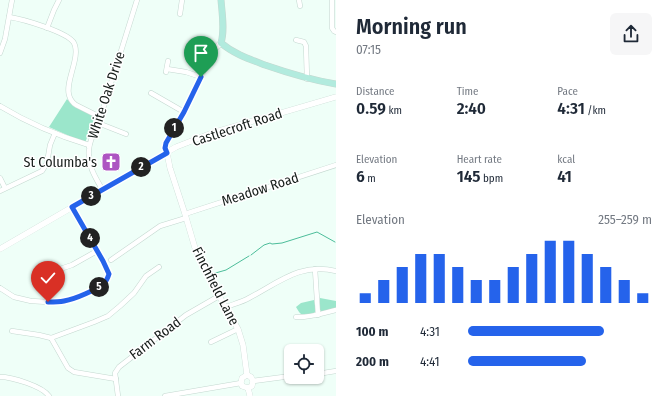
<!DOCTYPE html>
<meta charset="utf-8">
<style>
body{margin:0;font-family:"Fira Sans Condensed",sans-serif;background:#f6f6f7;color:#1f2937;height:100vh;display:flex;flex-direction:column;font-size:15px;white-space:nowrap}
*{box-sizing:border-box;margin:0}
p{font-size:13px;color:#747a83}
.icon{flex:none;width:22px;height:22px;fill:none;stroke:currentColor;stroke-width:2;stroke-linecap:round;stroke-linejoin:round}
.map{position:relative;flex:1;overflow:hidden}
.drawer{display:flex;flex-direction:column;background:#fff;width:336px}
.drawer>*{flex:none}
.fabs{position:absolute;left:284px;top:344px;display:grid;gap:8px}
.fabs a{display:grid;place-items:center;width:40px;height:40px;border-radius:6px;background:#fff;box-shadow:0 1px 3px #0004;font-size:20px}
.pin{position:absolute;display:grid;place-items:center;width:34px;height:34px;color:#fff;margin:-41px -17px;border-radius:50% 50% 50% 0;rotate:-45deg;box-shadow:0 0 4px #0007}
.pin .icon{rotate:45deg}
.km{position:absolute;width:20px;height:20px;margin:-10px;border-radius:50%;background:#222;color:#fff;font-size:11px;line-height:20px;text-align:center}
.round{display:grid;place-items:center;flex:none;width:42px;height:42px;border-radius:6px;background:#f6f6f7}
.overview{display:flex;align-items:center;justify-content:space-between;height:68px;padding:0 20px}
h1{font-size:22px;font-weight:600;line-height:30px}
.stats{display:grid;grid-template-columns:repeat(3,1fr);gap:6px;height:68px;padding:4px 20px}
.stats div{display:grid;align-content:center}
.stats b{font-size:17px;font-weight:600}
.stats small{font-size:11px;font-weight:400}
.stats p{font-size:11px}
.chart{height:112px;padding:8px 20px}
.chart p{display:flex;justify-content:space-between}
.chart svg{width:100%;height:72px;margin-top:4px;stroke:#2563eb;stroke-width:6}
ul{padding:0 20px;list-style:none;font-size:13px}
li{display:grid;grid-template-columns:64px 48px 1fr;align-items:center;height:30px}
li i{height:10px;border-radius:5px;background:#2563eb}
main{display:flex;flex:1;min-height:0}
.map>svg:first-child{display:block}
</style>
<main>
<div class="map">
<svg width="336" height="396" viewBox="0 0 336 396">
<rect width="100%" height="100%" fill="#effff8"/>
<g fill="#9be6cb">
<polygon points="67,99 73,106 95,116 85,143 49,127"/>
<polygon points="320,298 336,301 336,308 322,312 320,310"/>
<path d="M314,300L316,311L314,313C303,315 302,318 296,307L301,303Z"/>
</g>
<g fill="none" stroke-linecap="round" stroke-linejoin="round">
<g stroke="#4cbd9a" stroke-width="1">
<polyline points="251,255 264,245 270,243 272,244 282,243 317,232 335,242"/>
<polyline points="212,274 226,270 249,256"/>
</g>
<defs>
<g id="minor">
<polyline points="299,0 300,6"/>
<polyline points="332,0 332,28 334,31 336,32"/>
<polyline points="180,14 182,0"/>
<path d="M9,17C22,19 68,32 74,43C81,57 65,81 69,95C70,99 73,103 76,105L100,117"/>
<polyline points="47,28 54,10 59,0"/>
<polyline points="296,40 304,42 306,46 307,79"/>
<polyline points="0,53 5,39 12,0"/>
<polyline points="167,69 186,72 201,77"/>
<polyline points="166,72 168,61"/>
<polyline points="151,93 184,112"/>
<path d="M0,106C28,123 59,136 89,145"/>
<polyline points="98,123 126,134"/>
<polyline points="0,178 5,188"/>
<path d="M102,189C95,177 87,164 89,149C90,137 98,126 101,115C113,76 125,38 137,0"/>
<polyline points="0,191 42,171 47,163 50,145 55,133"/>
<polyline points="185,214 336,165"/>
<polyline points="111,260 160,226 186,218"/>
<polyline points="315,269 318,315"/>
<polyline points="54,271 72,265 97,251"/>
<polyline points="0,288 14,297 31,301 48,302 64,301 79,297 99,287 104,283 109,274 103,261 72,207"/>
<path d="M226,307C234,304 242,302 249,298C278,283 301,262 336,271"/>
<path d="M296,317C310,318 323,313 336,310"/>
<polyline points="12,331 39,335 51,338 94,322 108,316 120,306 134,293 146,276 159,267"/>
<polyline points="51,338 68,368 74,372 116,379"/>
<polyline points="211,342 238,329"/>
<polyline points="317,374 336,371"/>
<path d="M0,377C12,377 42,386 49,396"/>
<polyline points="253,381 291,376"/>
<polyline points="118,396 115,373 119,367 186,315 219,296"/>
<polyline points="165,396 241,383"/>
</g>
<g id="tertiary">
<polyline points="221,43 211,52 198,83 184,112 166,143 165,148 167,153 170,168 185,214 195,248 206,273 238,329 243,345 247,375"/>
<polyline points="0,249 176,147 212,133 336,97"/>
<polyline points="247,375 242,378 241,383 242,386 248,388"/>
<polyline points="247,375 251,377 253,381 252,386 248,388"/>
<polyline points="248,388 250,396"/>
</g>
<path id="secondary" d="M221,0C222,13 225,30 221,43C234,54 249,59 265,65C288,73 311,80 336,84"/>
</defs>
<use href="#minor" stroke="#c4d8d0" stroke-width="5.5"/>
<use href="#tertiary" stroke="#c4d8d0" stroke-width="6"/>
<use href="#secondary" stroke="#c4d8d0" stroke-width="7"/>
<use href="#minor" stroke="#fff" stroke-width="4.5"/>
<use href="#tertiary" stroke="#fff" stroke-width="5.5"/>
<use href="#secondary" stroke="#b2ebde" stroke-width="6"/>
</g>
<g fill="none" stroke-linecap="round" stroke-linejoin="round">
<defs>
<path id="route" d="M48,302C53,302 59,302 64,301C75,299 97,290 105,282C107,280 108,277 109,274L103,261L72,207L167,153L165,148L166,143L184,112L201,77"/>
</defs>
<use href="#route" stroke="#fff" stroke-width="8"/>
<use href="#route" stroke="#2563eb" stroke-width="5"/>
</g>
<defs>
<symbol id="church-square" viewBox="-11 -11 22 22"><rect x="-9" y="-9" width="18" height="18" rx="4" fill="#ad55c2" stroke="#fff"/><path d="M-1.2-6h2.4v3.5h3.3v2.4h-3.3V6h-2.4V-.1h-3.3v-2.4h3.3Z" fill="#fff"/></symbol>
</defs>
<g fill-rule="evenodd">
<use href="#church-square" x="100" y="151" width="22" height="22"/>
</g>
<g text-anchor="middle" stroke-width="3" stroke-linejoin="round" paint-order="stroke">
<g font-size="14" fill="#161d1a" stroke="#fff">
<text transform="translate(106 95) rotate(-72)" y="5">White Oak Drive</text>
<text transform="translate(237 127) rotate(-18)" y="5">Castlecroft Road</text>
<text transform="translate(260 189) rotate(-18)" y="5">Meadow Road</text>
<text transform="translate(216 286) rotate(63)" y="5">Finchfield Lane</text>
<text transform="translate(155 338) rotate(-37)" y="5">Farm Road</text>
</g>
<g font-size="14" fill="#161d1a" stroke="#fff" text-anchor="end">
<text x="97" y="167">St Columba's</text>
</g>
</g>
</svg>
<div class="fabs">
<a><svg class="icon" aria-label="locate" viewBox="0 0 24 24"><circle cx="12" cy="12" r="6"/><path d="M12 2v4M12 18v4M2 12h4M18 12h4"/></svg></a>
</div>
<div class="pin" style="left:201px;top:77px;background:#1e9e55"><svg class="icon" aria-label="arrive" viewBox="0 0 24 24"><path d="M6 21V4h12l-3 4 3 4H6"/></svg></div>
<div class="pin" style="left:48px;top:302px;background:#d93025"><svg class="icon" aria-label="check" viewBox="0 0 24 24"><path d="M5 12l5 5 9-10"/></svg></div>
<b class="km" style="left:174px;top:128px">1</b>
<b class="km" style="left:141px;top:167px">2</b>
<b class="km" style="left:91px;top:196px">3</b>
<b class="km" style="left:90px;top:238px">4</b>
<b class="km" style="left:99px;top:287px">5</b>
</div>
<section class="drawer">
<div class="overview"><div><h1>Morning run</h1><p>07:15</p></div><a class="round"><svg class="icon" aria-label="share" viewBox="0 0 24 24"><path d="M12 15V3M7 8l5-5 5 5M5 13v7h14v-7"/></svg></a></div>
<div class="stats">
<div><p>Distance</p><b>0.59<small> km</small></b></div>
<div><p>Time</p><b>2:40</b></div>
<div><p>Pace</p><b>4:31<small> /km</small></b></div>
</div>
<div class="stats">
<div><p>Elevation</p><b>6<small> m</small></b></div>
<div><p>Heart rate</p><b>145<small> bpm</small></b></div>
<div><p>kcal</p><b>41</b></div>
</div>
<div class="chart"><p><span>Elevation</span>255–259 m</p>
<svg viewBox="0 0 160 44" preserveAspectRatio="none"><path d="M5 44V38M15 44V30M25 44V22M35 44V14M45 44V14M55 44V22M65 44V30M75 44V30M85 44V22M95 44V14M105 44V6M115 44V6M125 44V14M135 44V22M145 44V30M155 44V38"/></svg>
</div>
<ul>
<li><b>100 m</b>4:31<i style="width:74%"></i></li>
<li><b>200 m</b>4:41<i style="width:64%"></i></li>
</ul>
</section>
</main>
